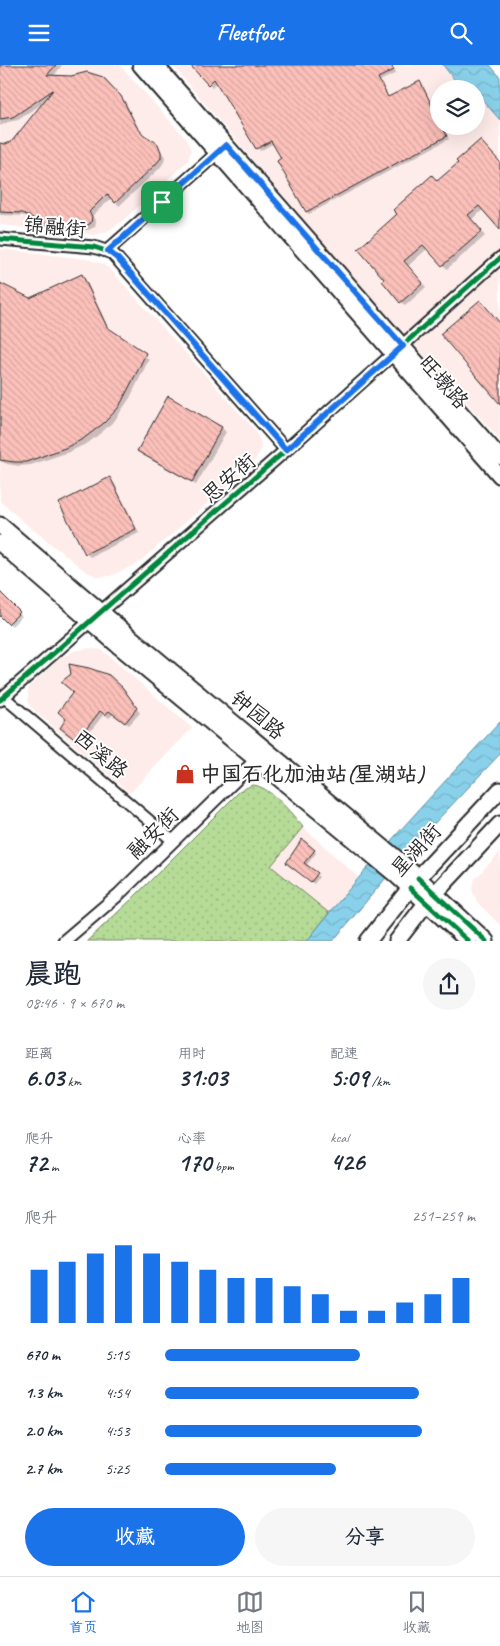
<!DOCTYPE html>
<html lang="zh">
<meta charset="utf-8">
<style>
body{margin:0;font-family:Caveat,"LXGW WenKai TC",sans-serif;background:#f6f6f7;color:#1f2937;height:100vh;display:flex;flex-direction:column;font-size:19px;white-space:nowrap}
*{box-sizing:border-box;margin:0}
p{font-size:16px;color:#747a83}
.icon{flex:none;width:28px;height:28px;fill:none;stroke:currentColor;stroke-width:2;stroke-linecap:round;stroke-linejoin:round}
.map{position:relative;height:876px;overflow:hidden}
.drawer{display:flex;flex-direction:column;background:#fff;flex:1}
.drawer>*{flex:none}
.fabs{position:absolute;left:430px;top:15px;display:grid;gap:10px}
.fabs a{display:grid;place-items:center;width:55px;height:55px;border-radius:50%;background:#fff;box-shadow:0 5px 20px #0002;font-size:25px}
.pin{position:absolute;display:grid;place-items:center;width:42px;height:42px;color:#fff;margin:-21px;border-radius:10px;box-shadow:0 2px 8px #0006}
.round{display:grid;place-items:center;flex:none;width:52px;height:52px;border-radius:26px;background:#f6f6f7}
.overview{display:flex;align-items:center;justify-content:space-between;height:85px;padding:0 25px}
h1{font-size:28px;font-weight:800;line-height:38px}
.metrics{display:grid;grid-template-columns:repeat(3,1fr);gap:8px;height:85px;padding:5px 25px}
.metrics div{display:grid;align-content:center}
.metrics b{font-size:25px;font-weight:800}
.metrics small{font-size:14px;font-weight:400}
.metrics p{font-size:14px}
.chart{height:140px;padding:10px 25px}
.chart p{display:flex;justify-content:space-between}
.chart svg{width:100%;height:90px;margin-top:5px;stroke:#1a73e8;stroke-width:6}
.button{display:flex;gap:10px;margin-top:auto;padding:10px 25px}
.button a{flex:1;height:58px;border-radius:30px;background:#1a73e8;color:#fff;font-size:20px;font-weight:800;line-height:58px;text-align:center}
.button a+a{background:#f6f6f7;color:#1f2937}
ul{padding:0 25px;list-style:none;font-size:16px}
li{display:grid;grid-template-columns:80px 60px 1fr;align-items:center;height:38px}
li i{height:12px;border-radius:6px;background:#1a73e8}
header{display:flex;justify-content:space-between;align-items:center;height:65px;padding:0 25px;background:#1a73e8;color:#fff;font-size:22px;font-weight:800}
.tab-bar{display:flex;justify-content:space-around;align-items:center;height:70px;border-top:1px solid #e0e1e3;background:#fff;font-size:14px;color:#747a83}
.tab-bar a{display:grid;justify-items:center;gap:2px}
.tab-bar .current{color:#1a73e8}
.map>svg:first-child{display:block}
</style>
<header><svg class="icon" aria-label="menu" viewBox="0 0 24 24"><path d="M4 6h16M4 12h16M4 18h16"/></svg>Fleetfoot<svg class="icon" aria-label="search" viewBox="0 0 24 24"><circle cx="10" cy="10" r="6"/><path d="M15 15l6 6"/></svg></header>
<div class="map">
<svg width="500" height="876" viewBox="0 0 500 876">
<defs>
<pattern id="grass-dots" width="8" height="8" patternUnits="userSpaceOnUse" patternTransform="scale(1.25)"><rect width="8" height="8" fill="#b5db97"/><path d="M2 2h.1M6 6h.1" fill="none" stroke="#9cbc82" stroke-width="1.8" stroke-linecap="round"/></pattern>
<pattern id="water-waves" width="16" height="10" patternUnits="userSpaceOnUse" patternTransform="scale(1.25)"><rect width="16" height="10" fill="#89d1ea"/><path d="M0 5q4-4 8 0t8 0" fill="none" stroke="#76b4c9"/></pattern>
<pattern id="building-back-hatch" width="6" height="6" patternUnits="userSpaceOnUse" patternTransform="scale(1.25)"><rect width="6" height="6" fill="#fcc0ba"/><path d="M-1 5l2 2M0 0l6 6M5-1l2 2" fill="none" stroke="#d8a5a0"/></pattern>
</defs>
<rect width="100%" height="100%" fill="#fff"/>
<filter id="ink" filterUnits="userSpaceOnUse"><feTurbulence type="fractalNoise" baseFrequency=".02" numOctaves="2"/><feDisplacementMap in="SourceGraphic" scale="10" xChannelSelector="R" yChannelSelector="G"/><feConvolveMatrix kernelMatrix="1 2 1 2 8 2 1 2 1" color-interpolation-filters="sRGB"/></filter>
<g filter="url(#ink)">
<g fill="#feecea">
<polygon points="0,0 120,0 187,75 191,85 188,96 121,157 106,167 94,170 0,160"/>
<polygon points="172,0 443,0 456,17 467,24 439,24 439,61 476,61 476,30 480,32 500,55 500,375 327,182"/>
<polygon points="0,184 87,194 103,199 110,204 255,365 261,378 260,386 253,399 137,499 110,511 98,512 85,506 21,455 0,436"/>
<polygon points="88,583 102,585 192,663 130,728 38,649 30,641 28,635 28,625 30,621 59,594 74,586"/>
<polygon points="303,762 358,812 329,848 270,801"/>
<polygon points="500,787 500,860 477,837 472,825 475,814"/>
</g>
<path fill="url(#grass-dots)" stroke="#708361" d="M252,720C269,720 292,749 303,762L271,801L329,848L307,876H87L132,834L240,726Z"/>
<g fill="url(#water-waves)" stroke="#638f9e">
<path d="M443,0H490L500,12V55L480,32L476,30V24C459,24 453,13 443,0Z"/>
<path d="M500,657V689L411,783L333,876H307C367,799 433,729 500,657Z"/>
</g>
<g fill="#0003">
<polygon points="0,0 62,0 53,12 102,13 125,36 140,67 158,81 165,92 164,97 160,103 119,141 112,133 92,151 96,156 95,162 88,165 61,166 28,151 0,150 0,79 4,81 13,77 43,38 18,55 8,57 0,61"/>
<polygon points="192,0 392,0 396,8 380,16 389,33 422,21 439,54 439,61 442,61 449,74 309,149 307,147 283,94 274,78 260,86 217,17 212,22"/>
<polygon points="500,98 500,163 484,144 471,155 485,171 447,204 428,183 408,201 426,222 405,241 383,216 438,118"/>
<polygon points="82,211 86,215 110,266 149,294 130,333 115,355 102,367 88,378 69,387 31,400 19,401 7,399 0,396 0,220 30,234"/>
<polygon points="168,333 222,363 226,367 196,420 142,390 138,386"/>
<polygon points="110,414 114,418 139,468 90,492 86,488"/>
<polygon points="0,529 22,551 12,561 0,549"/>
<polygon points="122,624 140,648 129,660 114,649 109,653 104,649 81,678 65,667"/>
<polygon points="314,785 316,788 306,801 319,812 314,819 290,800"/>
</g>
<g fill="url(#building-back-hatch)" stroke="#2b2b2b">
<polygon points="0,0 56,0 47,10 71,11 87,7 103,12 121,31 137,62 144,70 154,76 158,79 161,87 161,93 156,99 115,138 107,129 89,147 92,151 91,158 84,162 56,162 44,159 23,148 0,147 0,78 6,79 12,76 53,25 13,52 0,54"/>
<polygon points="190,0 391,0 394,5 378,13 388,32 420,16 439,55 439,61 442,61 447,71 306,147 277,96 281,93 271,76 256,84 214,14 208,20"/>
<polygon points="480,75 500,97 500,165 479,141 468,150 482,166 442,201 423,180 404,196 423,218 400,238 382,216 384,214 358,184 397,149 393,145 432,110 437,116 458,98 456,96"/>
<polygon points="82,209 107,262 146,288 139,303 119,342 104,358 83,374 65,383 26,397 14,397 0,395 0,218 30,233"/>
<polygon points="480,235 500,258 500,339 440,269"/>
<polygon points="168,331 222,362 192,417 137,386"/>
<polygon points="110,412 136,464 85,489 59,438"/>
<polygon points="0,527 20,547 8,559 0,551"/>
<polygon points="69,599 89,603 109,610 123,623 137,643 125,658 109,646 105,650 100,646 77,676 60,663 66,654 58,647 73,627 61,617 71,609"/>
<polygon points="302,774 315,785 304,798 318,808 311,817 286,798"/>
</g>
<g fill="none" stroke-linecap="round" stroke-linejoin="round">
<defs>
<polyline id="minor" points="4,632 172,775"/>
<g id="tertiary">
<polyline points="0,174 94,182 112,188 286,385"/>
<polyline points="107,186 224,82"/>
<polyline points="0,635 286,385 500,193"/>
<polyline points="64,876 118,830 261,690"/>
</g>
<g id="secondary">
<polyline points="140,0 500,411"/>
<polyline points="156,0 500,392"/>
</g>
<g id="primary">
<polyline points="0,460 129,571 402,798 486,876"/>
<polyline points="0,478 120,582 396,810 468,876"/>
<polyline points="368,876 418,813 500,725"/>
<polyline points="397,876 427,837 500,759"/>
</g>
</defs>
<use href="#minor" stroke="#2b2b2b" stroke-width="14"/>
<use href="#tertiary" stroke="#2b2b2b" stroke-width="15"/>
<use href="#secondary" stroke="#2b2b2b" stroke-width="18"/>
<use href="#primary" stroke="#2b2b2b" stroke-width="19"/>
<use href="#minor" stroke="#fff" stroke-width="10"/>
<use href="#tertiary" stroke="#fff" stroke-width="11"/>
<use href="#secondary" stroke="#fff" stroke-width="14"/>
<use href="#primary" stroke="#fff" stroke-width="15"/>
<defs>
<g id="cycleway">
<polyline points="0,174 94,182 112,188 286,385"/>
<polyline points="0,635 286,385 500,193"/>
<polyline points="418,813 486,876"/>
<polyline points="410,823 468,876"/>
</g>
</defs>
<use href="#cycleway" stroke="#fff" stroke-width="8"/>
<use href="#cycleway" stroke="#00873e" stroke-width="5"/>
</g>
</g>
<g fill="none" stroke-linecap="round" stroke-linejoin="round" filter="url(#ink)">
<defs>
<polygon id="route" points="226,80 403,281 286,385 117,193 108,186"/>
</defs>
<use href="#route" stroke="#fff" stroke-width="10"/>
<use href="#route" stroke="#1a73e8" stroke-width="6"/>
</g>
<defs>
<symbol id="shop-bare" viewBox="-9 -9 18 18"><path d="M-5-2.5h2.3a2.7 3.5 0 0 1 5.4 0H5L5.5 6h-11ZM-1.5-2.5h3a1.5 2.3 0 0 0-3 0Z" fill="#c8321e" stroke="#fff" stroke-width="2.5" paint-order="stroke"/></symbol>
</defs>
<g fill-rule="evenodd">
<use href="#shop-bare" x="171" y="695" width="28" height="28"/>
</g>
<g text-anchor="middle" stroke-width="4" stroke-linejoin="round" paint-order="stroke">
<g font-size="21" fill="#2b2b2b" stroke="#fff">
<text transform="translate(55 162) rotate(5)" y="7">锦融街</text>
<text transform="translate(444 317) rotate(49)" y="7">旺墩路</text>
<text transform="translate(229 413) rotate(-41)" y="7">思安街</text>
<text transform="translate(258 650) rotate(40)" y="7">钟园路</text>
<text transform="translate(101 689) rotate(40)" y="7">西溪路</text>
<text transform="translate(153 768) rotate(-45)" y="7">融安街</text>
<text transform="translate(416 785) rotate(-48)" y="7">星湖街</text>
</g>
<g font-size="21" font-weight="bold" fill="#2b2b2b" stroke="#fff" text-anchor="start">
<text x="200" y="716">中国石化加油站(星湖站)</text>
</g>
</g>
</svg>
<div class="fabs">
<a><svg class="icon" aria-label="layers" viewBox="0 0 24 24"><path d="M12 4l9 5-9 5-9-5zM3 14l9 5 9-5"/></svg></a>
</div>
<div class="pin" style="left:162px;top:137px;background:#1e9e55"><svg class="icon" aria-label="arrive" viewBox="0 0 24 24"><path d="M6 21V4h12l-3 4 3 4H6"/></svg></div>
</div>
<section class="drawer">
<div class="overview"><div><h1>晨跑</h1><p>08:46 · 9 × 670 m</p></div><a class="round"><svg class="icon" aria-label="share" viewBox="0 0 24 24"><path d="M12 15V3M7 8l5-5 5 5M5 13v7h14v-7"/></svg></a></div>
<div class="metrics">
<div><p>距离</p><b>6.03<small> km</small></b></div>
<div><p>用时</p><b>31:03</b></div>
<div><p>配速</p><b>5:09<small> /km</small></b></div>
</div>
<div class="metrics">
<div><p>爬升</p><b>72<small> m</small></b></div>
<div><p>心率</p><b>170<small> bpm</small></b></div>
<div><p>kcal</p><b>426</b></div>
</div>
<div class="chart"><p><span>爬升</span>251–259 m</p>
<svg viewBox="0 0 160 44" preserveAspectRatio="none"><path d="M5 44V18M15 44V14M25 44V10M35 44V6M45 44V10M55 44V14M65 44V18M75 44V22M85 44V22M95 44V26M105 44V30M115 44V38M125 44V38M135 44V34M145 44V30M155 44V22"/></svg>
</div>
<ul>
<li><b>670 m</b>5:15<i style="width:63%"></i></li>
<li><b>1.3 km</b>4:54<i style="width:82%"></i></li>
<li><b>2.0 km</b>4:53<i style="width:83%"></i></li>
<li><b>2.7 km</b>5:25<i style="width:55%"></i></li>
</ul>
<div class="button"><a>收藏</a><a>分享</a></div>
</section>
<nav class="tab-bar">
<a class="current"><svg class="icon" aria-label="home" viewBox="0 0 24 24"><path d="M3 11l9-7 9 7M6 9v11h12V9"/></svg>首页</a>
<a><svg class="icon" aria-label="map" viewBox="0 0 24 24"><path d="M3 6l6-2 6 2 6-2v14l-6 2-6-2-6 2zM9 4v14M15 6v14"/></svg>地图</a>
<a><svg class="icon" aria-label="saved" viewBox="0 0 24 24"><path d="M7 4h10v16l-5-4-5 4z"/></svg>收藏</a>
</nav>
